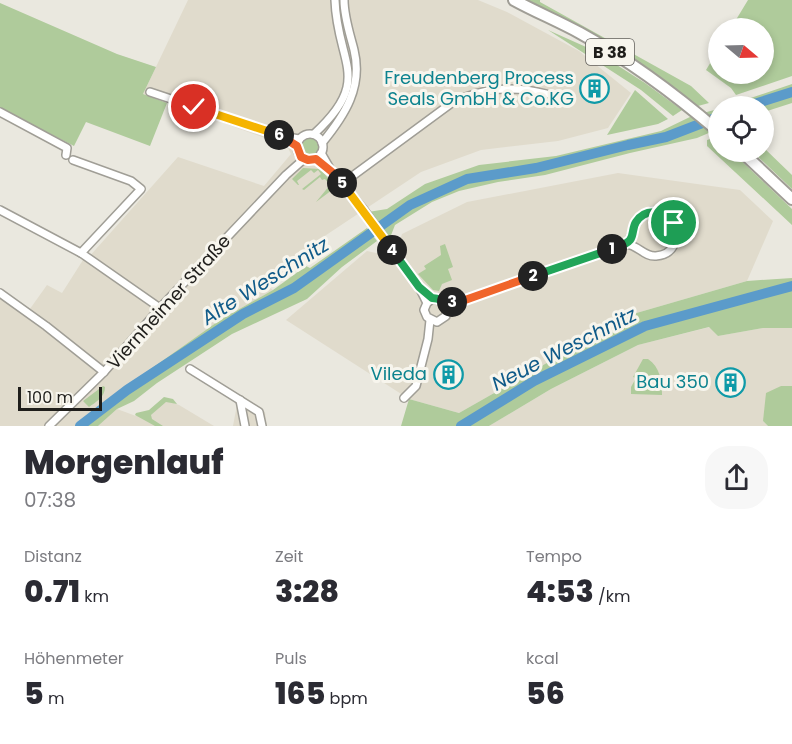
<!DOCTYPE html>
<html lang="de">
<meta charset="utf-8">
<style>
body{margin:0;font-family:Poppins,sans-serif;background:#f7f7f7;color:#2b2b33;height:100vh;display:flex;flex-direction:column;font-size:22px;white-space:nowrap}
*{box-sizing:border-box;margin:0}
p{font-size:20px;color:#7c7c81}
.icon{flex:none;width:33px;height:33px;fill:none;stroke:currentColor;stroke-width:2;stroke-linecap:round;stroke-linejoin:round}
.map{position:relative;height:426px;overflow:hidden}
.details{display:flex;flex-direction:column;background:#fff;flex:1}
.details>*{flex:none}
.needle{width:39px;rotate:109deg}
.controls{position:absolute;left:708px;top:18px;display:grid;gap:12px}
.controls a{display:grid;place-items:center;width:66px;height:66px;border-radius:50%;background:#fff;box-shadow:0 3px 9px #0003;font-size:30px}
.scale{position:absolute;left:18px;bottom:15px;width:84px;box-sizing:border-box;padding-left:6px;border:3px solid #1f1e1b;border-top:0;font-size:16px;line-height:21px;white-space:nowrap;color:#1f1e1b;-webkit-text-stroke:4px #f7f5ed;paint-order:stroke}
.pin{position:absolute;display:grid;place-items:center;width:51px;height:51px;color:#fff;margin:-26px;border:3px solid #fff;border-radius:50%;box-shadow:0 2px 6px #0007}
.km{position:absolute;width:30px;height:30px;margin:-15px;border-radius:50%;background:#222;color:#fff;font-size:16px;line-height:30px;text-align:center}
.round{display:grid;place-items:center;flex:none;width:63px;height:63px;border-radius:24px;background:#f7f7f7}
.headline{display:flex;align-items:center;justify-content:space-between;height:102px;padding:0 24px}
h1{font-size:33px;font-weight:800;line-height:45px}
.stats{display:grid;grid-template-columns:repeat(3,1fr);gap:9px;height:102px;padding:6px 24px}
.stats div{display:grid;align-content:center}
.stats b{font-size:30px;font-weight:800}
.stats small{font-size:16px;font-weight:400}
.stats p{font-size:16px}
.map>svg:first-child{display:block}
</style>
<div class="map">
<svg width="792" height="426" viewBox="0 0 792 426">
<rect width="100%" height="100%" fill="#eae8df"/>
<g fill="#e0dbcc">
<polygon points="188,0 478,0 507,12 579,51 631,93 608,128 558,141 481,150 421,172 260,279 273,290 220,320 114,395 78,426 0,426 0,297 27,313 47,285 62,293 83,260 88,258 178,157 264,186 291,154 287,146 143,94"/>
<polygon points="618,173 740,190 773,221 747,281 633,314 459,413 409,399 286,320 367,251 385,255 398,246 402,234 467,202"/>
<polygon points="710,327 718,336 763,328 792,328 792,386 781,386 763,421 768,426 489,426 551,389 638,345"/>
<polygon points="243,396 265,412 267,426 233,426 237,405"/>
<polygon points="169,401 179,405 214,426 98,426 117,409 136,416 151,415 163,403"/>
</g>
<g fill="#afcb9b">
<polygon points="528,0 540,0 540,2 691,86 709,103 698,106 599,38"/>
<polygon points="748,0 792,0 792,76 736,95 731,88 706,70 718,50 718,74 764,74 764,28 731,28"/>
<polygon points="0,3 117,54 156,67 143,94 167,103 150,146 86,122 74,146 0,108"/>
<polygon points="548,30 595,51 645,83 682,110 673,116 641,90"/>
<polygon points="792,84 792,103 764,112 764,106 727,106"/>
<polygon points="635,90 668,119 658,124 607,135"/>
<polygon points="718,109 718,129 697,138 630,153 545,175 498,182 459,191 432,202 395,225 388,243 368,212 387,209 425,184 479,165 556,156 661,131 692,116"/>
<polygon points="716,137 718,139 718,152 732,152 792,209 792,225 707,146 707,140"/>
<circle cx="310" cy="147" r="10"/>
<polygon points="764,148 792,175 792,189 753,152 764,152"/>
<polygon points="303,168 320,169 336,187 316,202 330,185 325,179 322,180 320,177 304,190 302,189 321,174 318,170 314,173 311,170 297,181 299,185 298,185 292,179"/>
<polygon points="367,228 377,241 342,267 307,299 232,334 157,383 134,401 117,409 98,426 78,426 114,395 220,320 273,290 306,266 310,268"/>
<polygon points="445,244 453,267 448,269 452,280 442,284 439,291 433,290 418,274 426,269 424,266 441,255 440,246"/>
<polygon points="792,278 792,328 763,328 718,336 709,327 638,345 551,389 489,426 401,426 409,399 459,413 633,314 747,281"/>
<path d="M643,359H648C660,367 662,381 662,395L631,394V387L636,378L633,377Z"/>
<path d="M103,386L105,387C105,397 96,402 89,407L83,401Z"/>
<polygon points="781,386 792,386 792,426 768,426 763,421 766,393"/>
<polygon points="164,397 173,399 177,404 166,402 151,415 152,419 163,426 155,426 135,415 136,413 149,410"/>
</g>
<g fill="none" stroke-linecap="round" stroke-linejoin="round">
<g stroke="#5b9bca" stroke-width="10">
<polyline points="748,106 792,92"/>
<polyline points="80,426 127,390 243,314 294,288 410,205 467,179 536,168 628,145 666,137 718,117"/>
<polyline points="461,426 534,381 645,326 792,286"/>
</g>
<defs>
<g id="minor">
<polyline points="150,92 282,136 299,139"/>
<polyline points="0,112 67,148 66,155"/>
<circle cx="310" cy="147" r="13"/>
<path d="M314,134C374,79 337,64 335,0"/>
<path d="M322,143C345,115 363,87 354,50C350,34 344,17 344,0"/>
<polyline points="321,153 332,172 364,210 419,287 427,303 424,310 427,317 437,322 446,316 447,306 442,300 432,299 427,303"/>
<polyline points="73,160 131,181 141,189 81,253"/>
<path d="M343,183L453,102C484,88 513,85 546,94"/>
<polyline points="0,210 81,253 160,308"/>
<polyline points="0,293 46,326 104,372"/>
<path d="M445,303L465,300L626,244C634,236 632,223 642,216C672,194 693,253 656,256C644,257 638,245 626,244"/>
<polyline points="190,369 259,412 262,426"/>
<polyline points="404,398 416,386 428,339 430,320"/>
<polyline points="240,400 245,426"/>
<polyline points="49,426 104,372 160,308 286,175 304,159"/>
</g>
<g id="primary">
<path d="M514,0C536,12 558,21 580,33C629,60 676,95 718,131"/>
<polyline points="742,152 792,199"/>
</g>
</defs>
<use href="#minor" stroke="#a09e96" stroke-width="10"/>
<use href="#primary" stroke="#a09e96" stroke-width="14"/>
<use href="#minor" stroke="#fff" stroke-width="7"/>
<use href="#primary" stroke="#fff" stroke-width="10"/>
</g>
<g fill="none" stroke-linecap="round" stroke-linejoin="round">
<defs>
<path id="split-1" d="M612,249C619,246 626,245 630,240C634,235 632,228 636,222C646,207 664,211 674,223"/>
<polyline id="split-2" points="533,276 612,249"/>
<polyline id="split-3" points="452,302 465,300 533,276"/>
<path id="split-4" d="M392,250L419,287L432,298C441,298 444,303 452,302"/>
<polyline id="split-5" points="342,183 392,250"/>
<polyline id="split-6" points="279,135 297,146 301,157 308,160 316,159 332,172 342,183"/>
<polyline id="split-7" points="194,107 279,135"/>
</defs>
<use href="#split-1" stroke="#fff" stroke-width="12"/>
<use href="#split-2" stroke="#fff" stroke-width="12"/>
<use href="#split-3" stroke="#fff" stroke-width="12"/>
<use href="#split-4" stroke="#fff" stroke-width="12"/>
<use href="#split-5" stroke="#fff" stroke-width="12"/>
<use href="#split-6" stroke="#fff" stroke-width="12"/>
<use href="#split-7" stroke="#fff" stroke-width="12"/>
<use href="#split-1" stroke="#22a559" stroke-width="8"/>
<use href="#split-2" stroke="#22a559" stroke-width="8"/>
<use href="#split-3" stroke="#f0652b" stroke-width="8"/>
<use href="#split-4" stroke="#22a559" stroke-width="8"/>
<use href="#split-5" stroke="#f5b400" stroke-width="8"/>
<use href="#split-6" stroke="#f0652b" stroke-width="8"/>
<use href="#split-7" stroke="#f5b400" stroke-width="8"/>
</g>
<defs>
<symbol id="building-ring" viewBox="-11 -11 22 22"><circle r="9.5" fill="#f7f5ed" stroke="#0f9aa8" stroke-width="1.5"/><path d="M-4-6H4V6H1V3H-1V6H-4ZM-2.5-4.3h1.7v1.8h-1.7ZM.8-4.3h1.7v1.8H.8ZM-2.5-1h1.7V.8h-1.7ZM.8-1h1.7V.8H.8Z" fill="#0f9aa8"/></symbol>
</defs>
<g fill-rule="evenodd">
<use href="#building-ring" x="578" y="72" width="33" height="33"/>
<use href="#building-ring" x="432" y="358" width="33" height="33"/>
<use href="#building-ring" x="714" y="366" width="33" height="33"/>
</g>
<g text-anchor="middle" stroke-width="6" stroke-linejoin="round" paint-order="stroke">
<rect fill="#f7f5ed" stroke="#605e5a" stroke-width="1.5" x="586" y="39" width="48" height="26" rx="4.5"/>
<g font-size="16" font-weight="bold" fill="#1f1e1b">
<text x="610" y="58">B 38</text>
</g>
<g font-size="18" fill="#0d838f" stroke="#f7f5ed" text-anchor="end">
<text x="574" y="84">Freudenberg Process<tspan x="574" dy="21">Seals GmbH &amp; Co.KG</tspan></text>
<text x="427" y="380">Vileda</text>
<text x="709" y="388">Bau 350</text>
</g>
<g font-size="18" fill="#1f1e1b" stroke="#f7f5ed">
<text transform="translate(169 302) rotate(-48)" y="6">Viernheimer Straße</text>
</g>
<g font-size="20" font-style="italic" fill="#105b89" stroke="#f7f5ed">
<text transform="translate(265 281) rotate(-32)" y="7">Alte Weschnitz</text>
<text transform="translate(564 349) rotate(-27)" y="7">Neue Weschnitz</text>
</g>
</g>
</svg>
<div class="controls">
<a><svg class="needle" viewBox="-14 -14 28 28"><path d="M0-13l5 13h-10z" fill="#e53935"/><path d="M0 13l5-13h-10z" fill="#7c7c81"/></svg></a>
<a><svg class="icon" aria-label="locate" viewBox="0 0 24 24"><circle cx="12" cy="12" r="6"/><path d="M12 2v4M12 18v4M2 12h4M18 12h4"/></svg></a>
</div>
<div class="scale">100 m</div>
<div class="pin" style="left:674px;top:223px;background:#1e9e55"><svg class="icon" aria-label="arrive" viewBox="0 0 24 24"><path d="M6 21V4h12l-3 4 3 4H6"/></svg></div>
<div class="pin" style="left:194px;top:107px;background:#d93025"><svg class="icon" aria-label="check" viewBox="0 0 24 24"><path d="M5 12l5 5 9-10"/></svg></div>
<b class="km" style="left:612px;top:249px">1</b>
<b class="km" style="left:533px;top:276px">2</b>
<b class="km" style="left:452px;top:302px">3</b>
<b class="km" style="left:392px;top:250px">4</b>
<b class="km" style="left:342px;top:183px">5</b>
<b class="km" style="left:279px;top:135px">6</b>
</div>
<section class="details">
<div class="headline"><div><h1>Morgenlauf</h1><p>07:38</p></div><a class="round"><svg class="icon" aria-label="share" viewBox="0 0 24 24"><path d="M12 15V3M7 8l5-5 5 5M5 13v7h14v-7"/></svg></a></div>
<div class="stats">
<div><p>Distanz</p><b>0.71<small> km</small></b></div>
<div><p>Zeit</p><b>3:28</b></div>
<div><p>Tempo</p><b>4:53<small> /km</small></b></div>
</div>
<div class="stats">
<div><p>Höhenmeter</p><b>5<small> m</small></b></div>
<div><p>Puls</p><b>165<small> bpm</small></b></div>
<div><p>kcal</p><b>56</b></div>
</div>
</section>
